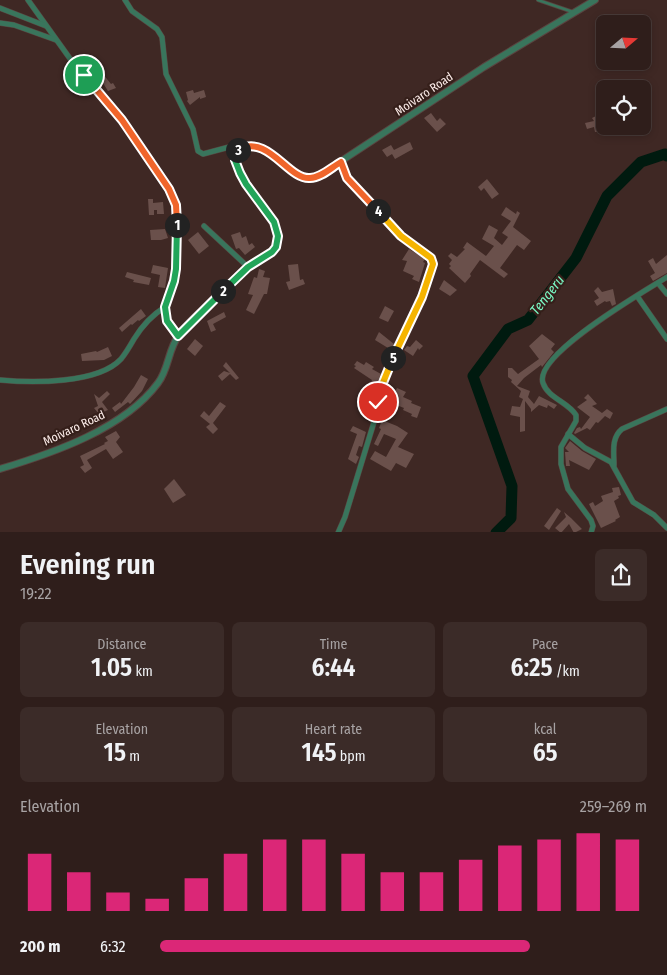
<!DOCTYPE html>
<meta charset="utf-8">
<style>
body{margin:0;font-family:"Fira Sans Condensed",sans-serif;background:#3b2b28;color:#f1f3f6;height:100vh;display:flex;flex-direction:column;font-size:19px;white-space:nowrap}
*{box-sizing:border-box;margin:0}
p{font-size:16px;color:#a7a2a3}
.icon{flex:none;width:28px;height:28px;fill:none;stroke:currentColor;stroke-width:2;stroke-linecap:round;stroke-linejoin:round}
.map{position:relative;height:532px;overflow:hidden}
.side{display:flex;flex-direction:column;background:#2f1e1b;flex:1}
.side>*{flex:none}
.needle{width:32px;rotate:71deg}
.fabs{position:absolute;left:596px;top:15px;display:grid;gap:10px}
.fabs a{display:grid;place-items:center;width:55px;height:55px;border-radius:8px;background:#2f1e1b;box-shadow:0 2px 8px #0003,0 0 0 1px #4a3c3a;font-size:25px}
.pin{position:absolute;display:grid;place-items:center;width:42px;height:42px;color:#fff;margin:-21px;border:2px solid #fff;border-radius:50%;box-shadow:0 1px 5px #0007}
.km{position:absolute;width:25px;height:25px;margin:-12px;border-radius:50%;background:#222;color:#fff;font-size:14px;line-height:25px;text-align:center}
.round{display:grid;place-items:center;flex:none;width:52px;height:52px;border-radius:8px;background:#3b2b28}
.overview{display:flex;align-items:center;justify-content:space-between;height:85px;padding:0 20px}
h1{font-size:28px;font-weight:600;line-height:38px}
.stats{display:grid;grid-template-columns:repeat(3,1fr);gap:8px;height:85px;padding:5px 20px}
.stats div{display:grid;align-content:center;border-radius:8px;background:#3b2b28;text-align:center}
.stats b{font-size:25px;font-weight:600}
.stats small{font-size:14px;font-weight:400}
.stats p{font-size:14px}
.chart{height:140px;padding:10px 20px}
.chart p{display:flex;justify-content:space-between}
.chart svg{width:100%;height:90px;margin-top:5px;stroke:#db2777;stroke-width:6}
ul{padding:0 20px;list-style:none;font-size:16px}
li{display:grid;grid-template-columns:80px 60px 1fr;align-items:center;height:38px}
li i{height:12px;border-radius:6px;background:#db2777}
.map>svg:first-child{display:block}
</style>
<div class="map">
<svg width="667" height="533" viewBox="0 0 667 533">
<rect width="100%" height="100%" fill="#3f2824"/>
<g fill="none" stroke-linecap="round" stroke-linejoin="round">
<polyline stroke="#001a0f" stroke-width="11" points="496,533 511,518 512,486 473,376 508,329 528,320 576,258 607,196 641,162 665,154 667,156"/>
</g>
<g fill="#6a504b">
<polygon points="100,67 105,72 103,74 111,84 113,83 116,88 108,91 99,77 98,78 93,74"/>
<polygon points="193,90 194,93 204,90 206,97 200,99 200,97 190,105 187,101 188,100 186,92"/>
<polygon points="431,113 437,121 440,118 446,124 437,132 424,118"/>
<polygon points="598,115 602,122 603,131 595,132 594,127 587,129 585,123 594,121 592,118"/>
<polygon points="410,142 413,149 395,159 392,154 387,157 382,150 391,145 394,150"/>
<polygon points="487,179 499,194 492,199 484,188 481,191 478,187"/>
<polygon points="148,199 153,199 153,203 163,202 164,214 157,214 157,210 154,210 154,215 149,215"/>
<polygon points="506,207 516,214 517,211 520,213 513,227 531,241 524,250 517,245 500,268 508,274 504,278 480,260 470,274 471,276 465,283 449,268 451,266 449,264 452,260 448,256 451,253 457,257 465,249 463,248 467,242 486,256 494,246 482,239 489,225 498,230 494,238 502,245 508,237 502,233 511,221 501,215"/>
<polygon points="165,229 168,238 161,240 151,240 150,230"/>
<polygon points="198,232 209,246 199,254 188,240"/>
<polygon points="240,232 242,238 246,236 249,245 252,243 255,247 245,255 239,248 236,249 231,235"/>
<polygon points="409,249 425,259 423,262 425,263 419,282 412,279 414,276 403,271 407,261 402,260"/>
<polygon points="667,255 667,273 653,281 650,276 655,273 648,261 653,258 656,264"/>
<polygon points="298,264 300,280 303,279 305,284 289,290 286,282 290,281 288,265"/>
<polygon points="153,265 168,268 165,288 158,287 160,275 151,273"/>
<polygon points="259,269 265,271 263,277 270,278 267,294 264,294 254,314 246,310 253,295 248,294 254,277 257,278"/>
<polygon points="127,272 151,278 149,285 133,282 134,280 125,277"/>
<polygon points="444,280 457,290 450,296 439,289"/>
<polygon points="598,287 602,292 613,289 616,304 612,306 610,301 606,302 605,301 597,306 594,301 599,298 594,291"/>
<polygon points="385,306 394,311 388,322 379,318"/>
<polygon points="141,309 146,316 139,321 138,320 132,325 131,324 122,332 119,328"/>
<polygon points="224,312 226,317 213,324 216,330 211,332 207,321"/>
<polygon points="379,332 394,344 389,356 384,353 388,348 375,340"/>
<polygon points="542,334 555,344 551,349 554,352 542,367 541,365 524,378 517,386 530,391 528,397 534,404 539,396 557,405 554,409 548,405 547,408 539,405 531,412 531,409 525,401 525,431 520,432 520,417 510,415 512,406 520,407 523,399 519,397 521,391 511,382 512,380 508,377 508,368 512,368 518,374 539,359 529,346"/>
<polygon points="195,339 203,346 195,356 187,349"/>
<polygon points="416,340 423,346 419,350 418,348 413,356 404,350 407,346 410,347"/>
<polygon points="108,347 112,356 104,360 82,361 81,354 96,351 97,352"/>
<polygon points="357,361 364,365 366,362 374,367 372,369 381,374 371,397 364,394 366,389 368,390 372,380 354,368 356,366 354,365"/>
<polygon points="226,362 239,378 236,380 230,374 222,381 218,376 224,371 230,373 223,366"/>
<polygon points="141,375 148,379 142,391 130,404 128,402 115,412 112,408 120,402 121,404 134,387"/>
<polygon points="397,388 406,392 403,397 412,401 411,403 421,407 417,418 411,416 412,414 403,410 404,408 394,404 395,402 384,399 386,391 394,394"/>
<polygon points="107,391 110,394 102,402 108,410 99,414 94,408 98,406 94,394 99,398"/>
<polygon points="588,394 597,404 592,406 602,413 607,409 613,413 610,419 605,416 598,423 596,422 590,430 587,428 575,434 574,433 577,428 580,427 581,429 590,417 577,407 587,400 584,398"/>
<polygon points="220,402 226,406 213,423 218,429 213,434 206,427 210,424 200,416 204,411 209,416"/>
<polygon points="382,420 397,426 408,433 398,447 414,454 406,468 396,463 391,471 370,459 375,451 386,457 396,439 384,434 378,446 374,444 381,429 379,428"/>
<polygon points="353,426 366,432 362,447 359,446 356,455 359,457 356,464 348,459 357,434 350,431"/>
<polygon points="116,431 120,437 116,442 123,452 113,459 106,449 87,460 92,468 85,473 80,467 84,465 80,456 105,444 104,443 108,441 105,437"/>
<polygon points="570,441 582,451 596,459 589,470 569,460 570,466 566,466 565,452 569,452 565,448"/>
<polygon points="174,479 186,495 173,503 164,489"/>
<polygon points="619,487 621,495 618,496 619,498 614,501 620,517 615,520 616,521 601,528 589,504 593,502 595,506 603,501 601,496 613,492 612,488"/>
<polygon points="557,508 561,511 549,530 544,526"/>
<polygon points="564,512 571,518 582,529 574,533 569,524 561,533 555,528 566,517"/>
</g>
<g fill="none" stroke-linecap="round" stroke-linejoin="round">
<defs>
<polyline id="service" points="538,0 573,12"/>
<g id="minor">
<polyline points="28,0 71,60 122,120 163,179 173,197 177,213 176,269 174,281 165,307 165,314 169,325 178,336"/>
<polyline points="125,0 132,11 157,29 162,37 166,74 193,129 198,151 203,154 233,146 241,149"/>
<polyline points="0,8 46,26"/>
<polyline points="0,23 14,25 56,40"/>
<polyline points="204,226 248,267"/>
<polyline points="658,283 667,294"/>
<polyline points="637,296 667,339"/>
<path d="M0,380C32,383 98,384 121,359C126,353 130,346 134,339C142,326 152,315 165,307"/>
<polyline points="568,434 585,448 611,462 633,502 654,515 667,528"/>
<path d="M614,465C614,452 611,438 622,429L667,409"/>
<polyline points="338,533 345,517 374,422 380,390 389,366 421,297 433,264 431,258 401,236 351,182 345,174 341,162"/>
<path d="M591,533L593,526L591,520L568,489L561,464V447L576,421V415C568,402 548,398 543,383C533,355 645,291 667,277"/>
</g>
<g id="tertiary">
<path d="M265,151C286,160 296,186 320,175L484,67L595,0"/>
<path d="M0,469C53,453 124,429 158,383C169,369 168,349 179,335C189,320 204,309 217,297C227,288 236,277 247,268C255,262 264,258 272,251C278,246 280,238 277,231C275,225 272,219 269,214C259,200 205,140 258,148"/>
</g>
</defs>
<use href="#service" stroke="#5a4440" stroke-width="4"/>
<use href="#minor" stroke="#5a4440" stroke-width="6"/>
<use href="#tertiary" stroke="#5a4440" stroke-width="8"/>
<use href="#service" stroke="#39755c" stroke-width="2.5"/>
<use href="#minor" stroke="#39755c" stroke-width="5"/>
<use href="#tertiary" stroke="#39755c" stroke-width="6"/>
</g>
<g fill="none" stroke-linecap="round" stroke-linejoin="round">
<defs>
<polyline id="split-1" points="84,75 122,120 169,189 176,205 177,225"/>
<polyline id="split-2" points="177,225 176,269 174,281 165,307 167,321 178,336 223,291"/>
<polyline id="split-3" points="223,291 248,267 272,252 276,247 278,236 274,222 246,184 240,173 235,160 238,150"/>
<path id="split-4" d="M238,150C268,133 288,180 310,178C321,178 332,167 341,162L347,178L378,211"/>
<polyline id="split-5" points="378,211 401,236 431,258 433,264 422,297 393,358"/>
<polyline id="split-6" points="378,402 380,390 393,358"/>
</defs>
<use href="#split-1" stroke="#fff" stroke-width="10"/>
<use href="#split-2" stroke="#fff" stroke-width="10"/>
<use href="#split-3" stroke="#fff" stroke-width="10"/>
<use href="#split-4" stroke="#fff" stroke-width="10"/>
<use href="#split-5" stroke="#fff" stroke-width="10"/>
<use href="#split-6" stroke="#fff" stroke-width="10"/>
<use href="#split-1" stroke="#f0652b" stroke-width="6"/>
<use href="#split-2" stroke="#22a559" stroke-width="6"/>
<use href="#split-3" stroke="#22a559" stroke-width="6"/>
<use href="#split-4" stroke="#f0652b" stroke-width="6"/>
<use href="#split-5" stroke="#f5b400" stroke-width="6"/>
<use href="#split-6" stroke="#f5b400" stroke-width="6"/>
</g>
<g text-anchor="middle" stroke-width="4.5" stroke-linejoin="round" paint-order="stroke">
<g font-size="12" fill="#fdedea" stroke="#351f1a">
<text transform="translate(424 94) rotate(-34)" y="4">Moivaro Road</text>
<text transform="translate(74 428) rotate(-25)" y="4">Moivaro Road</text>
</g>
<g font-size="14" font-style="italic" fill="#7afac5" stroke="#351f1a">
<text transform="translate(547 295) rotate(-52)" y="5">Tengeru</text>
</g>
</g>
</svg>
<div class="fabs">
<a><svg class="needle" viewBox="-14 -14 28 28"><path d="M0-13l5 13h-10z" fill="#e53935"/><path d="M0 13l5-13h-10z" fill="#a7a2a3"/></svg></a>
<a><svg class="icon" aria-label="locate" viewBox="0 0 24 24"><circle cx="12" cy="12" r="6"/><path d="M12 2v4M12 18v4M2 12h4M18 12h4"/></svg></a>
</div>
<div class="pin" style="left:84px;top:75px;background:#1e9e55"><svg class="icon" aria-label="arrive" viewBox="0 0 24 24"><path d="M6 21V4h12l-3 4 3 4H6"/></svg></div>
<div class="pin" style="left:378px;top:402px;background:#d93025"><svg class="icon" aria-label="check" viewBox="0 0 24 24"><path d="M5 12l5 5 9-10"/></svg></div>
<b class="km" style="left:177px;top:225px">1</b>
<b class="km" style="left:223px;top:291px">2</b>
<b class="km" style="left:238px;top:150px">3</b>
<b class="km" style="left:378px;top:211px">4</b>
<b class="km" style="left:393px;top:358px">5</b>
</div>
<section class="side">
<div class="overview"><div><h1>Evening run</h1><p>19:22</p></div><a class="round"><svg class="icon" aria-label="share" viewBox="0 0 24 24"><path d="M12 15V3M7 8l5-5 5 5M5 13v7h14v-7"/></svg></a></div>
<div class="stats">
<div><p>Distance</p><b>1.05<small> km</small></b></div>
<div><p>Time</p><b>6:44</b></div>
<div><p>Pace</p><b>6:25<small> /km</small></b></div>
</div>
<div class="stats">
<div><p>Elevation</p><b>15<small> m</small></b></div>
<div><p>Heart rate</p><b>145<small> bpm</small></b></div>
<div><p>kcal</p><b>65</b></div>
</div>
<div class="chart"><p><span>Elevation</span>259–269 m</p>
<svg viewBox="0 0 160 44" preserveAspectRatio="none"><path d="M5 44V16M15 44V25M25 44V35M35 44V38M45 44V28M55 44V16M65 44V9M75 44V9M85 44V16M95 44V25M105 44V25M115 44V19M125 44V12M135 44V9M145 44V6M155 44V9"/></svg>
</div>
<ul>
<li><b>200 m</b>6:32<i style="width:76%"></i></li>
</ul>
</section>
